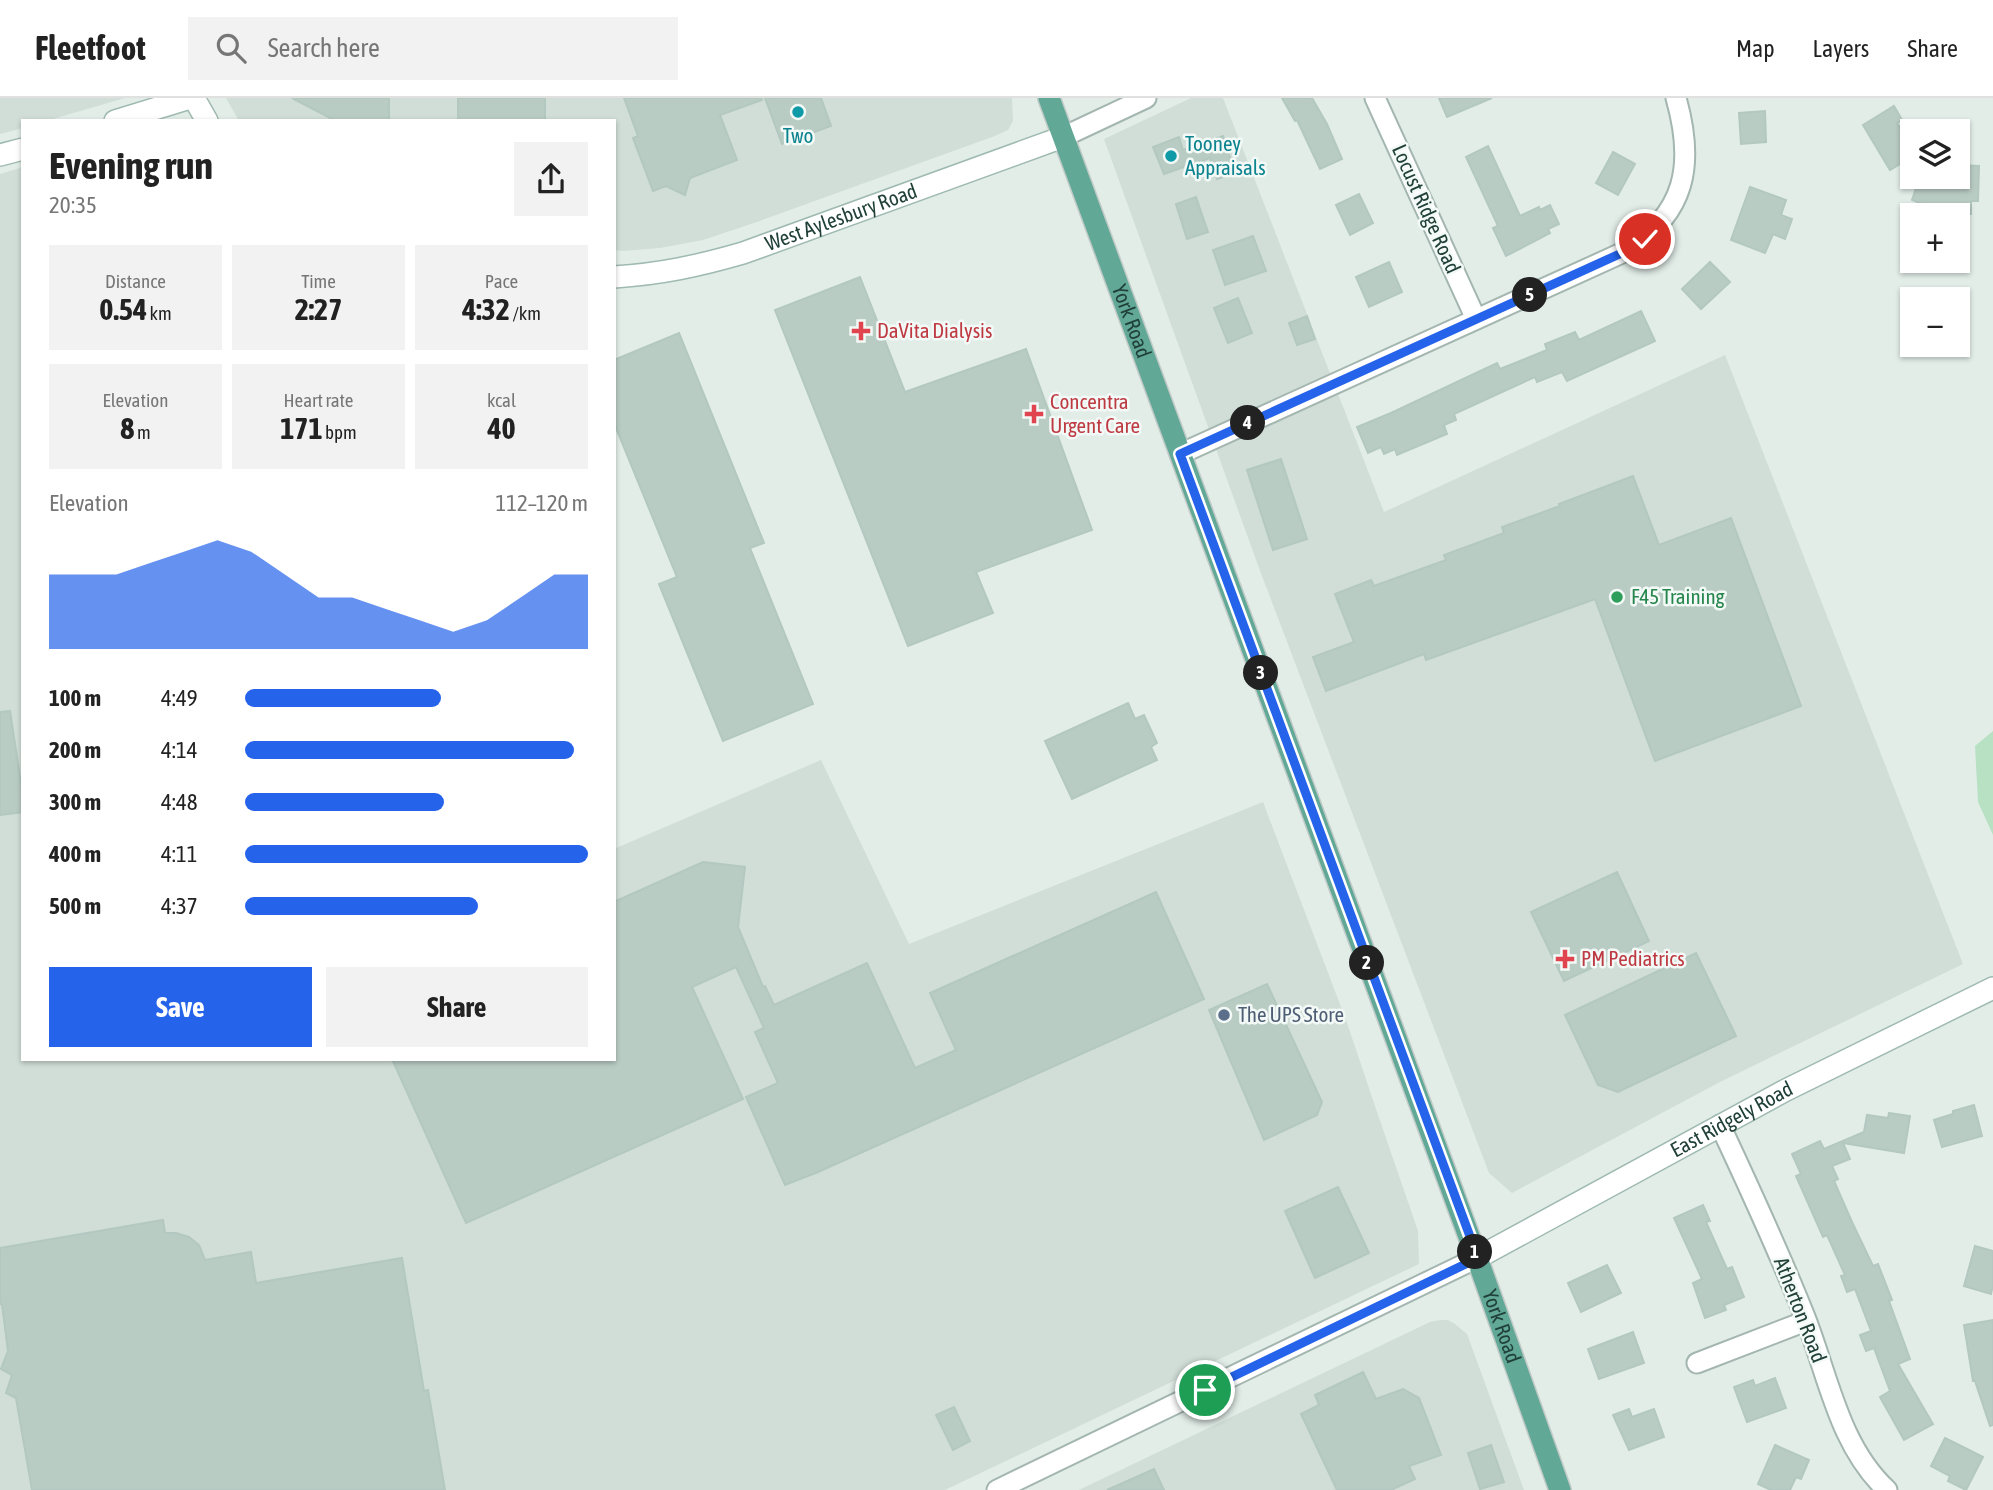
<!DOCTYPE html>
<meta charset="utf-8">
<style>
body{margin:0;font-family:"Asap Condensed",sans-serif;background:#f2f2f2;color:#222;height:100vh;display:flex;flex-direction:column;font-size:26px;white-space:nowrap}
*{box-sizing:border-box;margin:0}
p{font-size:23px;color:#767676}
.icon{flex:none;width:38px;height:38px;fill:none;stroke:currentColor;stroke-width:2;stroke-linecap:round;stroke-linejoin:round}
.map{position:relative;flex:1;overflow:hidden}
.drawer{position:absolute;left:21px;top:21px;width:595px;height:942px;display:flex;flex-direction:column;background:#fff;border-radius:0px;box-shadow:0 2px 5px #0004}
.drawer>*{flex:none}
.fabs{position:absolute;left:1900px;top:21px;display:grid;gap:14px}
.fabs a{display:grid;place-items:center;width:70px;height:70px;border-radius:0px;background:#fff;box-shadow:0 2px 5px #0004;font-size:35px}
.pin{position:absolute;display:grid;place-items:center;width:60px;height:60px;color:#fff;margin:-30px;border:4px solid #fff;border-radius:50%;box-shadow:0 2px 7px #0007}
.km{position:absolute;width:35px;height:35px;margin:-18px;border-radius:50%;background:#222;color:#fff;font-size:19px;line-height:35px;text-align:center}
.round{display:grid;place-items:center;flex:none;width:74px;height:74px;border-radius:0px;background:#f2f2f2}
.summary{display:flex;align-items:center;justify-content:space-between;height:119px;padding:0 28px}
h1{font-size:38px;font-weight:700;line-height:52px}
.figures{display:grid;grid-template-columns:repeat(3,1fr);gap:10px;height:119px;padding:7px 28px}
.figures div{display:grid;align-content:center;border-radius:0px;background:#f2f2f2;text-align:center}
.figures b{font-size:30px;font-weight:700}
.figures small{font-size:19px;font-weight:400}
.figures p{font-size:19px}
.chart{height:196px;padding:14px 28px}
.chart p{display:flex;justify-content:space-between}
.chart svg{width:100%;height:126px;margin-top:7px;fill:#2563eb;opacity:.7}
.cta{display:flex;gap:14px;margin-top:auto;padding:14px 28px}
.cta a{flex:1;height:80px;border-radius:0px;background:#2563eb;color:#fff;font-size:28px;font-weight:700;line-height:80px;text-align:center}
.cta a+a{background:#f2f2f2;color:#222}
ul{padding:0 28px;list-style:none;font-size:23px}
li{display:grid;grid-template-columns:112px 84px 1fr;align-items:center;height:52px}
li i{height:18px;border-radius:9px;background:#2563eb}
header{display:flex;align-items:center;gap:42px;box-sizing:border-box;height:98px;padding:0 35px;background:#fff;border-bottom:2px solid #e0e0e0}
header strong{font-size:33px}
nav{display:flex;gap:38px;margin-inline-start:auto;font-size:24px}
.search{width:490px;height:63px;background:#f2f2f2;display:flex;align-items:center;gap:18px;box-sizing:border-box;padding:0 24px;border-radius:0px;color:#767676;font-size:26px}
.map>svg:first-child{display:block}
</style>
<header>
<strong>Fleetfoot</strong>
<div class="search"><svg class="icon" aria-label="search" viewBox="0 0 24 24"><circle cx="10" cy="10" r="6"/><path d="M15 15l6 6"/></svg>Search here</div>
<nav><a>Map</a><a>Layers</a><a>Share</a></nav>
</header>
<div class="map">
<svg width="1993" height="1392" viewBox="0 0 1993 1392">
<rect width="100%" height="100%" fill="#e2ede8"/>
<g fill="#d0ded7">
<polygon points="0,0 125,0 46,23 23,23 23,30 0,36"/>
<polygon points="226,0 1012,0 1013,23 1008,32 995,38 754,125 703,142 660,150 623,153 614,152 614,23 239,23"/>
<polygon points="1191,0 1223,0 1384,414 1725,257 1963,866 1720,984 1512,1095 1489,1075 1259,470 1104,41"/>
<polygon points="23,69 23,961 614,961 614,751 821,662 909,846 1263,704 1346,922 1376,1011 1418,1133 1419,1166 945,1392 0,1392 0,76"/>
<polygon points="1440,1222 1448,1222 1455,1226 1467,1236 1524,1392 1079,1392 1430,1224"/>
</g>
<polygon fill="#b8e1c4" points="1993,633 1993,737 1978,704 1975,648"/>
<g fill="#b9ccc4" stroke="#b3c8c0" stroke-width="2">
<polygon points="292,0 389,0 389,23 336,23"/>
<rect x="458" y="0" width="87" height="23"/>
<polygon points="624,0 761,0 762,2 720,17 737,62 690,80 685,97 666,88 653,93 633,40 638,38"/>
<polygon points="765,0 821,0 831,28 782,46"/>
<polygon points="1282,0 1312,0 1327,26 1342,61 1320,71 1297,22 1295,23"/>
<polygon points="1439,0 1492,0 1447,19"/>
<polygon points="1894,8 1902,22 1897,25 1913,51 1913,58 1890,72 1863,27"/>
<polygon points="1765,13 1766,44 1741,46 1739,15"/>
<polygon points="1223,38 1235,75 1217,81 1210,60 1164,76 1153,49 1179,39 1183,52"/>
<polygon points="1488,48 1520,118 1539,109 1540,112 1550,107 1559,126 1548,131 1550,135 1506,158 1493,130 1498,128 1466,59"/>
<polygon points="1613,54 1635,66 1618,97 1596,85"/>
<polygon points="1958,67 1979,68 1978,103 1971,103 1971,116 1946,115 1912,102 1920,79 1958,79"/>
<polygon points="1750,89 1786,102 1781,117 1792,121 1785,141 1773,136 1765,155 1731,142"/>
<polygon points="1359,96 1373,125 1350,137 1336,107"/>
<polygon points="1196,99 1208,134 1187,141 1176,106"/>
<polygon points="1253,138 1266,173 1225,187 1213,152"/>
<polygon points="1389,164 1402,194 1369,209 1356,179"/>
<polygon points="1710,164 1730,184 1701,211 1682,191"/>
<polygon points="860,179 905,294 1026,251 1092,432 976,474 993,515 908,548 775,212"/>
<polygon points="1238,200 1252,235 1228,245 1214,210"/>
<polygon points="1641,213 1655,243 1567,283 1562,274 1537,284 1535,279 1454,316 1456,322 1444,327 1447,336 1397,357 1395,351 1384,356 1381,349 1368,355 1357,329 1391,315 1497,265 1500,271 1547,252 1545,246 1575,234 1579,242"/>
<polygon points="1307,218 1315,241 1297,247 1289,225"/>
<polygon points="679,235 764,445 750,450 813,606 723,643 659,486 677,479 614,325 614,262"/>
<polygon points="1281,361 1307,441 1273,452 1247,372"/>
<polygon points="1633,378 1659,447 1731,420 1801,608 1655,663 1595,501 1426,562 1424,556 1326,593 1313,559 1354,544 1335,496 1371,482 1374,488 1446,462 1444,457 1504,435 1502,429 1560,408 1559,406"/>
<polygon points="1128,605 1135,621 1144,617 1157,645 1151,649 1157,662 1072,701 1045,643"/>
<polygon points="10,613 23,699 23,714 0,717 0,614"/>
<polygon points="703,764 745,769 738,829 763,889 765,888 774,907 867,865 915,970 956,952 930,895 1156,794 1204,901 818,1074 785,1087 746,999 778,985 755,934 764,930 736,869 692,889 743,1001 466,1125 392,961 614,961 614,804"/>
<polygon points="1617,774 1649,843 1564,883 1531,814"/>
<polygon points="1696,855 1736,938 1618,994 1598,987 1565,917"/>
<polygon points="1267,886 1322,1004 1317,1017 1264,1042 1209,912"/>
<polygon points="1974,1007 1982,1038 1942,1049 1934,1022 1953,1016 1953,1013"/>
<polygon points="1889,1015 1910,1018 1904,1055 1843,1045 1850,1061 1832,1068 1838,1081 1834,1083 1852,1124 1873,1168 1878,1166 1892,1202 1889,1203 1910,1261 1898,1266 1933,1326 1904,1342 1880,1299 1890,1293 1874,1250 1866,1253 1860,1237 1871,1233 1855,1191 1847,1194 1841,1178 1845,1177 1827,1137 1823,1139 1796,1078 1801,1076 1792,1056 1820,1043 1824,1051 1864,1034 1867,1017 1888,1020"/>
<polygon points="1338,1089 1369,1155 1315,1180 1285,1113"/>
<polygon points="1703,1107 1710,1123 1706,1124 1727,1171 1732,1169 1744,1199 1724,1207 1726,1212 1705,1220 1693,1185 1702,1181 1674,1120"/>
<polygon points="163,1122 165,1135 176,1135 189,1139 199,1147 205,1162 251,1154 256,1185 402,1160 424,1293 428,1292 445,1392 32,1392 16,1300 6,1295 12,1277 1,1271 8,1253 2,1206 0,1206 0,1150"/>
<polygon points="1975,1148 1993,1153 1993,1187 1991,1196 1964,1188"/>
<polygon points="1607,1167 1621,1195 1581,1214 1568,1185"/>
<polygon points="1993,1222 1993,1327 1990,1328 1975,1283 1973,1283 1964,1227"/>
<polygon points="1633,1234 1644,1265 1599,1281 1588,1251"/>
<polygon points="1363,1274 1376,1301 1403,1291 1419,1300 1441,1357 1409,1368 1415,1381 1391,1392 1337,1392 1301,1316 1319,1307 1315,1297"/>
<polygon points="1775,1280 1786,1310 1747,1324 1734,1289 1753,1282 1755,1288"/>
<polygon points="954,1309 970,1343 953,1352 936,1317"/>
<polygon points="1629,1311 1632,1319 1654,1311 1664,1339 1629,1352 1613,1317"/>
<polygon points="1945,1340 1983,1359 1966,1392 1948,1383 1950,1378 1931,1368"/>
<polygon points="1491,1347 1504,1384 1480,1391 1468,1355"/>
<polygon points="1775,1347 1809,1362 1801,1381 1796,1379 1790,1392 1771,1392 1758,1386"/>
<polygon points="1154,1371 1164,1392 1107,1392"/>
</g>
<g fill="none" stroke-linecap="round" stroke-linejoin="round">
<defs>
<g id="street">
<polyline points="1375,0 1476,221"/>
<polyline points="1063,39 1146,0"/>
<path d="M1180,356L1624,154C1686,116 1695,67 1676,0"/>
<path d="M1720,1027C1750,1091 1779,1154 1805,1219C1828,1277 1839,1348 1887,1392"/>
<polyline points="1697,1265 1806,1223"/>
<polyline points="997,1392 1477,1160"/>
</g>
<g id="secondary">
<polyline points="194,0 207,23"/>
<polyline points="115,23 190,0"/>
<polyline points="0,57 23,51"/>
<path id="s1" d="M614,179C661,176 698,168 743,155L1063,39"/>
<path id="s2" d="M1477,1160L1786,992L1993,890"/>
</g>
<g id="primary">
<path id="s3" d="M1049,0L1477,1160L1560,1392"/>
</g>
</defs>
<use href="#street" stroke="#a4b6b0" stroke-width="23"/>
<use href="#secondary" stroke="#9fbab1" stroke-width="24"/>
<use href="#primary" stroke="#c1cac7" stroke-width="24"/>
<use href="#street" stroke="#fff" stroke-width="19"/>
<use href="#secondary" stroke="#fff" stroke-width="21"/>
<use href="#primary" stroke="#61a897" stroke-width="21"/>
</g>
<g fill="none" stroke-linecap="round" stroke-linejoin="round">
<defs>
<polyline id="route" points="1205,1292 1478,1160 1180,356 1624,154 1645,141"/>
</defs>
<use href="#route" stroke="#fff" stroke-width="14"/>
<use href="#route" stroke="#2563eb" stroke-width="9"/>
</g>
<g fill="#0f9aa8" stroke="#f3f9f6" stroke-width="2.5">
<circle cx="798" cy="14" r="7"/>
<circle cx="1171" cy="58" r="7"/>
</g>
<g fill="#e0444e" stroke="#f3f9f6" stroke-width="2.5">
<path d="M857.5 222.5h7v7h7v7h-7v7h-7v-7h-7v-7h7z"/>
<path d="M1030.5 305.5h7v7h7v7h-7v7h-7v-7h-7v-7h7z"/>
<path d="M1561.5 850.5h7v7h7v7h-7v7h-7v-7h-7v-7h7z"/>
</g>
<circle fill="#2e9e5b" stroke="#f3f9f6" stroke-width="2.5" cx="1617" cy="499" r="7"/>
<circle fill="#5c6f8a" stroke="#f3f9f6" stroke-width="2.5" cx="1224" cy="917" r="7"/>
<g text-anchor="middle" stroke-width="5" stroke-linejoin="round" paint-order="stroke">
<g font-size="21" fill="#0d838f" stroke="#f3f9f6">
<text x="798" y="45">Two</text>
<text x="1185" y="53" text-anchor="start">Tooney<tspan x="1185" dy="24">Appraisals</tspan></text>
</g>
<g font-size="21" fill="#204038" stroke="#f3f9f6">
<text transform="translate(1426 111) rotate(66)" y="7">Locust Ridge Road</text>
<text dy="7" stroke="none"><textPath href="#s1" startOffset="236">West Aylesbury Road</textPath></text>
<text dy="7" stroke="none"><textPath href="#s3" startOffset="238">York Road</textPath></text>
<text dy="7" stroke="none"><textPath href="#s2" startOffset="290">East Ridgely Road</textPath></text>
<text transform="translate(1800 1212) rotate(69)" y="7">Atherton Road</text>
<text dy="7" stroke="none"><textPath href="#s3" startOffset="1309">York Road</textPath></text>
</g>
<g font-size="21" fill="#be3a42" stroke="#f3f9f6" text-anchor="start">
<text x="877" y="240">DaVita Dialysis</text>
<text x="1050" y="311">Concentra<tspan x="1050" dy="24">Urgent Care</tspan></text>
<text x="1581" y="868">PM Pediatrics</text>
</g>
<g font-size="21" fill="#27864d" stroke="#f3f9f6" text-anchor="start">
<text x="1631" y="506">F45 Training</text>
</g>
<g font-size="21" fill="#4e5e75" stroke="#f3f9f6" text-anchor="start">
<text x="1238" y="924">The UPS Store</text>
</g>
</g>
</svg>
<div class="fabs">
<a><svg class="icon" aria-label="layers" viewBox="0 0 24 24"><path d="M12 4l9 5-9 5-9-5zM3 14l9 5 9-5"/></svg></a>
<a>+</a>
<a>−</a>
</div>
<div class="pin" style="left:1205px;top:1292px;background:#1e9e55"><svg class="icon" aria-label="arrive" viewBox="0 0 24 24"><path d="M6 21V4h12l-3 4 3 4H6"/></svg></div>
<div class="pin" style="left:1645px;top:141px;background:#d93025"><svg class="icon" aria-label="check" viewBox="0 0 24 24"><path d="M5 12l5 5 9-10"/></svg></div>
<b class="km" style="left:1475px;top:1154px">1</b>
<b class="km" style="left:1367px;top:865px">2</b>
<b class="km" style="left:1261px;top:575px">3</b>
<b class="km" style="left:1248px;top:325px">4</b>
<b class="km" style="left:1530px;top:197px">5</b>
<section class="drawer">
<div class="summary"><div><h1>Evening run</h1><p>20:35</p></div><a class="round"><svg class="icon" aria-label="share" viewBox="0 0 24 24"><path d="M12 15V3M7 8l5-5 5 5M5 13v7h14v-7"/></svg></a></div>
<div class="figures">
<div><p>Distance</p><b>0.54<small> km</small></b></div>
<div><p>Time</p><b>2:27</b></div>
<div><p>Pace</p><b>4:32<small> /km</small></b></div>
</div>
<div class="figures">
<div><p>Elevation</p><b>8<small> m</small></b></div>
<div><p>Heart rate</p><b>171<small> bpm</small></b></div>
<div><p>kcal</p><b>40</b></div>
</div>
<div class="chart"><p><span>Elevation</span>112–120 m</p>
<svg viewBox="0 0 160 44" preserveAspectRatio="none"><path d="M0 44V18L10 18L20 18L30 14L40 10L50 6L60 10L70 18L80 26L90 26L100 30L110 34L120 38L130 34L140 26L150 18L160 18V44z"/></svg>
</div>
<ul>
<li><b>100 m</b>4:49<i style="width:57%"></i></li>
<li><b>200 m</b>4:14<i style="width:96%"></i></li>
<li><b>300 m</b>4:48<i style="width:58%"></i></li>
<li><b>400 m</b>4:11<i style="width:100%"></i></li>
<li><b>500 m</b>4:37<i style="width:68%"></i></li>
</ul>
<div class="cta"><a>Save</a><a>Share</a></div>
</section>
</div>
